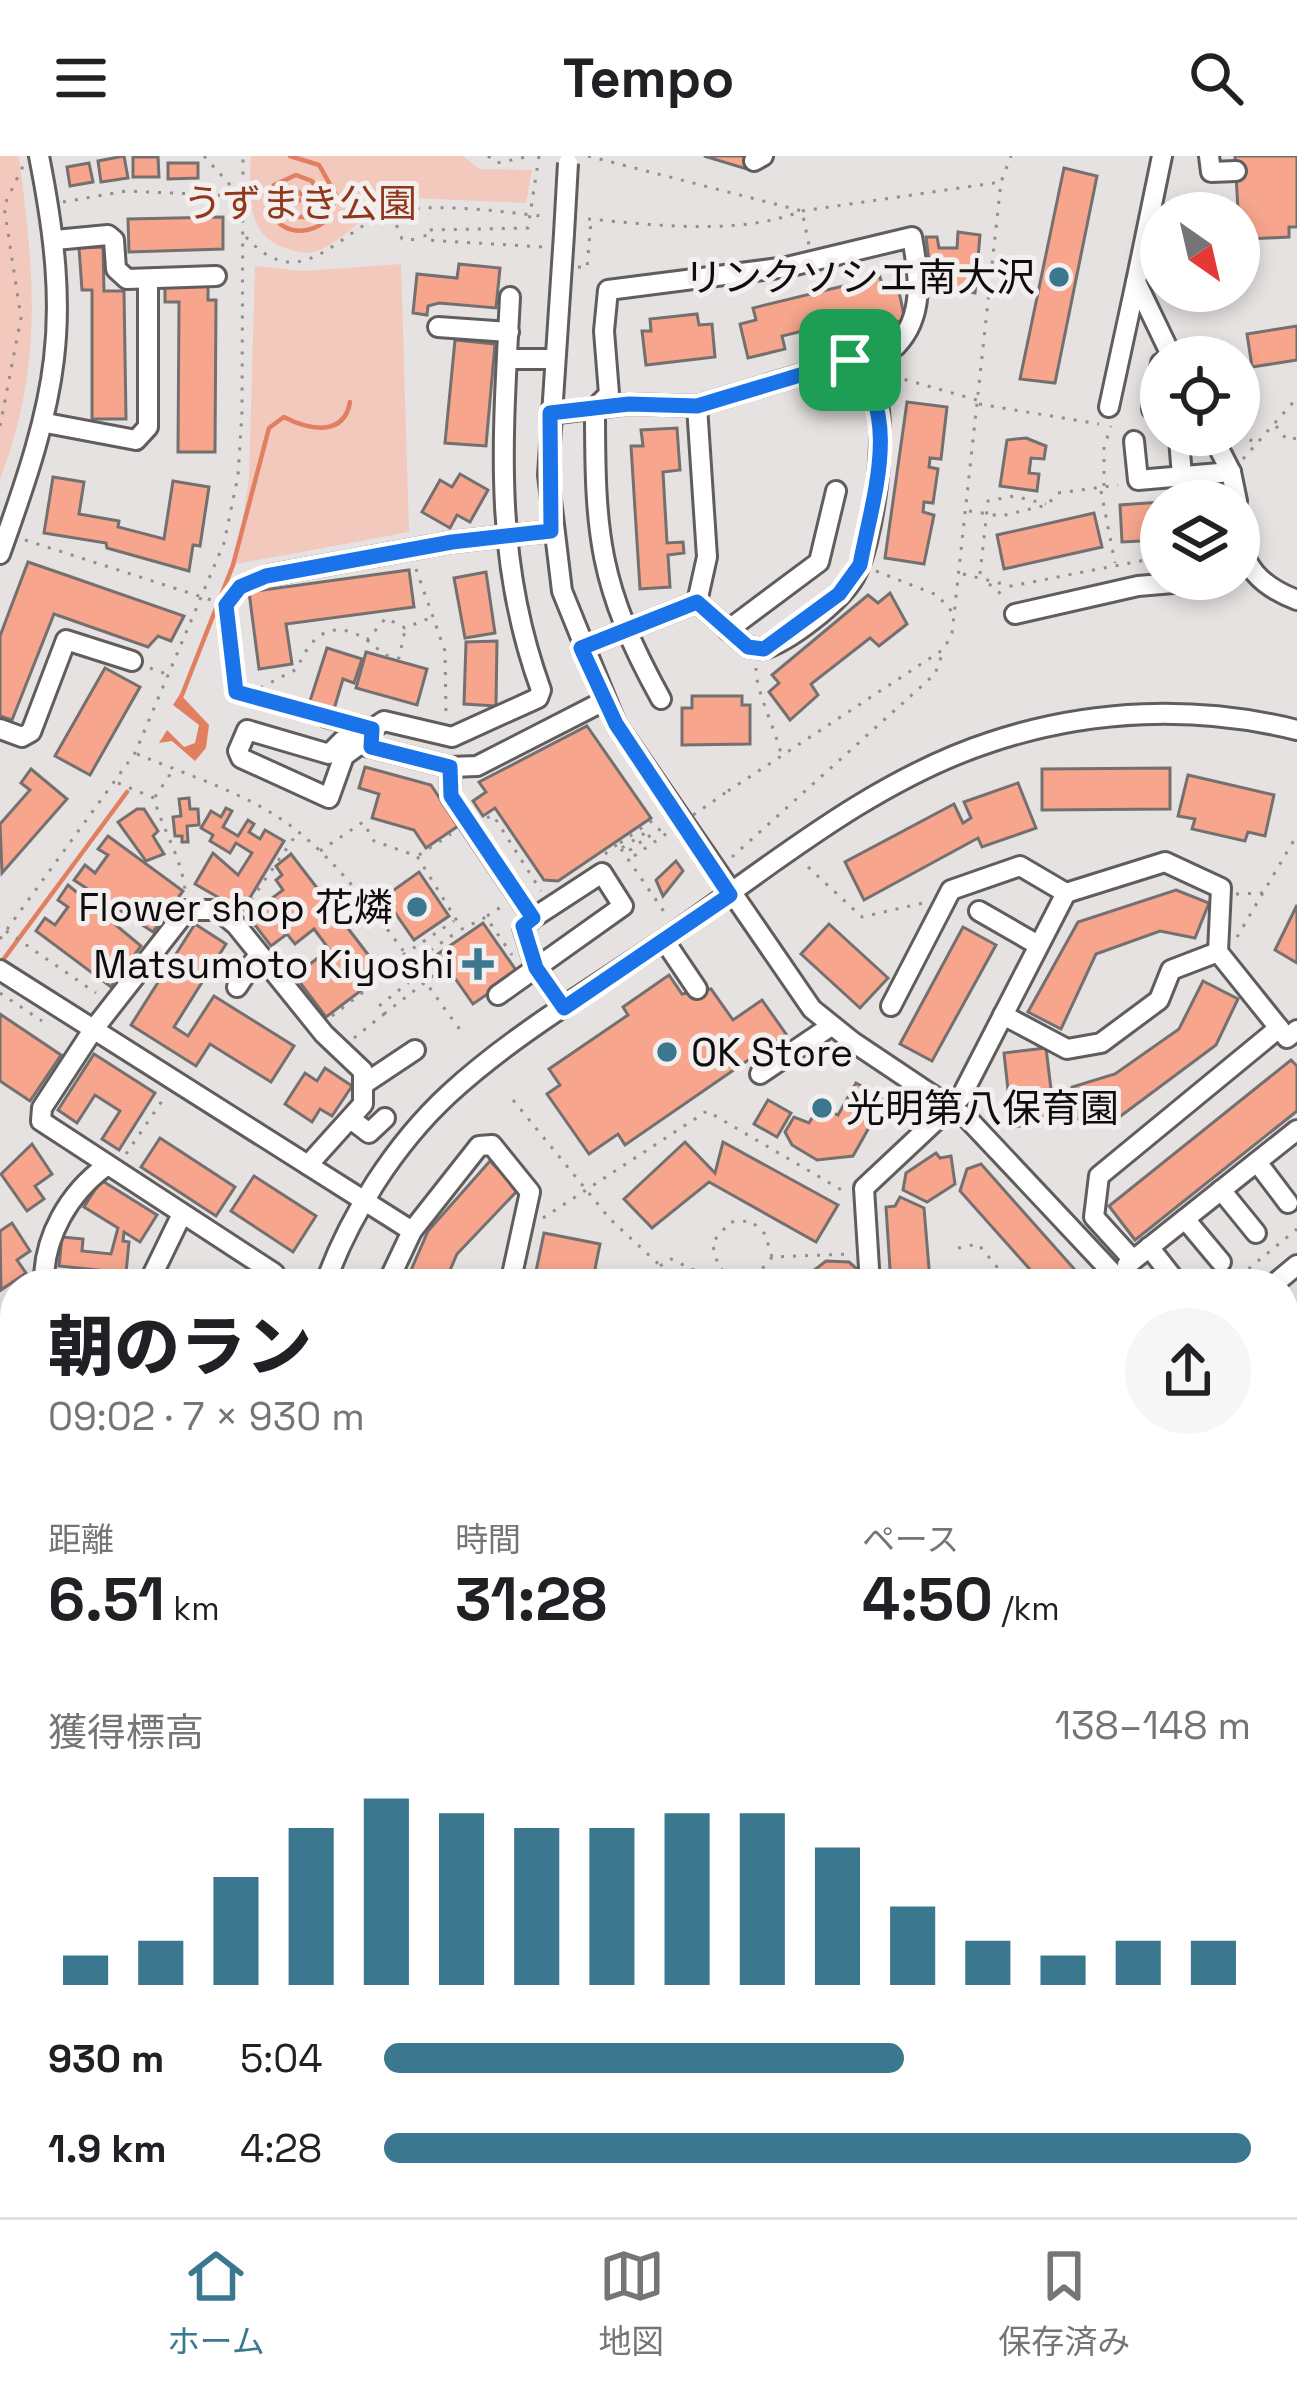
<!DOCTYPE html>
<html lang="ja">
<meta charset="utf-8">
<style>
body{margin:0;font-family:"Space Grotesk","Noto Sans JP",sans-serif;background:#f6f6f6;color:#202124;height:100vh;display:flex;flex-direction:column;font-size:45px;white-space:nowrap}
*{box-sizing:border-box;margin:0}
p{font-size:39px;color:#757577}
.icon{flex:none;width:66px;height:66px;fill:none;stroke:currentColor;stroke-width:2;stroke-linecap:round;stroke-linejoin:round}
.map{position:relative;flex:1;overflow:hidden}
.sheet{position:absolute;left:0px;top:1113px;width:1299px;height:948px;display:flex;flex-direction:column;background:#fff;border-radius:48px 48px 0 0;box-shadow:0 6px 18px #0003}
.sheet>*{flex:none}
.needle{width:78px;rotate:146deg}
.tools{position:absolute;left:1140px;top:36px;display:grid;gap:24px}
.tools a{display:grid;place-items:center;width:120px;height:120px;border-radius:50%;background:#fff;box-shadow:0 6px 18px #0003;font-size:60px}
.pin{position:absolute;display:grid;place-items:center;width:102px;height:102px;color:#fff;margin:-51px;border-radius:24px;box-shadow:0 6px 18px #0006}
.round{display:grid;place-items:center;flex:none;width:126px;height:126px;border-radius:63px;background:#f6f6f6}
.summary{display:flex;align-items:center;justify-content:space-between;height:204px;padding:0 48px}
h1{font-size:66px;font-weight:800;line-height:90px}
.metrics{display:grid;grid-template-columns:repeat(3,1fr);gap:18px;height:204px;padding:12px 48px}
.metrics div{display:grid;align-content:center}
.metrics b{font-size:60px;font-weight:800}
.metrics small{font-size:33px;font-weight:400}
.metrics p{font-size:33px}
.chart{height:336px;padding:24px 48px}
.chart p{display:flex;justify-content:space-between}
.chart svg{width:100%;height:216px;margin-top:12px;stroke:#3b778f;stroke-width:6}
ul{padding:0 48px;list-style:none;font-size:39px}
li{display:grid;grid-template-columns:192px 144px 1fr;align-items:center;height:90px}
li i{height:30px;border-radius:15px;background:#3b778f}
header{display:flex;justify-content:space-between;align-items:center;height:156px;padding:0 48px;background:#fff;font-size:54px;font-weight:800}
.tabs{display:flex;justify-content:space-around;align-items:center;height:168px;border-top:3px solid #e0e0e0;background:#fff;font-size:33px;color:#757577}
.tabs a{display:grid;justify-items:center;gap:6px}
.tabs .current{color:#3b778f}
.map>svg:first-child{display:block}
</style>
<header><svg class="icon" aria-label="menu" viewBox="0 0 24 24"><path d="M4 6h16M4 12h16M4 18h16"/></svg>Tempo<svg class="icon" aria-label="search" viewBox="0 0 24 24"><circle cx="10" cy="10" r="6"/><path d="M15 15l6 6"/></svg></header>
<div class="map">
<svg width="1297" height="2061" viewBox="0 0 1297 2061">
<rect width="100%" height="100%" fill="#e6e2e1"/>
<g fill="#f2c9bc">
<path d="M0,0H19C34,122 44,204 0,324Z"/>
<path d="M251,0H463L479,13L532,14L526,47L388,41C367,57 344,84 320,94C310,98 301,97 291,94C245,82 249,39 251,0Z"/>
<polygon points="401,108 409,376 236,408 249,321 255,110 304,115"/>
<polygon points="0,1155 15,1161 15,1293 0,1256"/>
</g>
<polygon fill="#e27f61" points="180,538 209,569 206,592 195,605 172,585 159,587 167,574 184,591 195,587 199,569 173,549"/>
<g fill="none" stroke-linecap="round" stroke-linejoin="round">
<g stroke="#e27f61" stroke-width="4.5">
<path d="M290,0L319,9L336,39L330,61C302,90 257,70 274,29L296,19L312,25C321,39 323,52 308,61H294L284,43L295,33L305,42L296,46"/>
<path d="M182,539L233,409L269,272L284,261C309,274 344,281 350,246"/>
<polyline points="0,808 127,636"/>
</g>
</g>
<g fill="#f7a58c" stroke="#74706f" stroke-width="3">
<polygon points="124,0 128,22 101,26 98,5"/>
<polygon points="704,0 755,0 750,14"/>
<polygon points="1235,0 1297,0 1297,71 1289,71 1289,81 1250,83 1249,71 1239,72"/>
<polygon points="133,1 158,1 159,21 133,21"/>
<polygon points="89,7 93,26 70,30 67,11"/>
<polygon points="168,7 198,7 198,22 168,23"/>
<polygon points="1064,12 1097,20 1055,227 1020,223"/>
<polygon points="223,61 223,93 129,96 128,63"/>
<polygon points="958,76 980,79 975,137 952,133 955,103 929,105 926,81 937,81 939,92 957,92"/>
<polygon points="103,91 104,135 124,135 126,263 92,263 92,134 82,134 79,92"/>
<polygon points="459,108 500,112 496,152 439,147 428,150 427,159 413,157 417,118 457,122"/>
<polygon points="880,121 884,134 898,131 905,164 879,170 876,157 782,180 785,193 748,202 740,168 756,164 753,152"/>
<polygon points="165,130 208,130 208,144 216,144 215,296 178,296 179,146 165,146"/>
<polygon points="697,158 699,169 712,168 715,201 646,209 642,175 651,175 650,163"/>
<polygon points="1297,170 1297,204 1252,211 1247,178"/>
<polygon points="455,184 495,188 486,290 445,287"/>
<polygon points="907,246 947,251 941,303 930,302 929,311 938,313 933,347 924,346 923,356 934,359 924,408 885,402"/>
<polygon points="677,272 680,314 663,316 667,387 683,386 684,397 668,399 670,431 640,433 631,290 643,290 641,274"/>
<polygon points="1026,282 1046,290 1044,303 1031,302 1029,317 1039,318 1037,335 1000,330 1007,284"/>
<polygon points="460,318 488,334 470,366 457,359 450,372 422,356 440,324 452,331"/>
<polygon points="53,321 84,326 79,358 119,365 118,371 164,383 173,325 209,331 200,390 193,389 189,415 107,392 106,387 44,377"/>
<polygon points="1161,346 1161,384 1122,386 1120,349"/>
<polygon points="1094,357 1102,391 1004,413 997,379"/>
<polygon points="28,406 60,417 184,460 171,485 158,480 148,491 54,458 12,564 0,560 0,480"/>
<polygon points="409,414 414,451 286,468 292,508 259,513 249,436"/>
<polygon points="486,416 495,477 465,482 454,422"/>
<polygon points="890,437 907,468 879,490 870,482 811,528 818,539 790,564 769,536 779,527 772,519 868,439 878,447"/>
<polygon points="497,485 496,550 464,548 466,486"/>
<polygon points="327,492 362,503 354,527 343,523 334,553 310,545"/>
<polygon points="366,496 427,513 417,549 356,532"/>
<polygon points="105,512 140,531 90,619 55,600"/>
<polygon points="692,540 742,540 742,549 750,549 750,588 682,589 682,552 692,552"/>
<polygon points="587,570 651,662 558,725 544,724 495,652 483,660 473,645 486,636 479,626"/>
<polygon points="365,611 431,629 458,670 426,692 414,674 372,662 379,638 359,632"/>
<polygon points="1170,612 1170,653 1042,654 1042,613"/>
<polygon points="31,613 67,643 2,717 0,668 30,634 21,627"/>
<polygon points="1188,619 1274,639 1265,680 1248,676 1245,685 1192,673 1195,663 1178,660"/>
<polygon points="1018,627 1036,672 982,691 978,682 864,744 845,706 954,648 963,667 971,662 964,646"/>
<polygon points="189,642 190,653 198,653 199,669 187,670 188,686 182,686 182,680 175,680 173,661 181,660 179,643"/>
<polygon points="226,652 232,655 223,671 238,680 248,664 254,668 249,676 260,683 265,674 284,685 242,755 195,728 213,697 238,719 252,697 236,687 230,697 210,685 213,679 201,672 211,655 221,661"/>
<polygon points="137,653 144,653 158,675 153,680 164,698 146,705 118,666"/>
<polygon points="108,680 183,735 153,776 74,724 85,709 95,717 108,699 98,693"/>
<polygon points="291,698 383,818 326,861 295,820 329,793 314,773 295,788 287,778 271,790 248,760 283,734 276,724 282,719 276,710"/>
<polygon points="676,705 683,715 663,740 656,724"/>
<polygon points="419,716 449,760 414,784 384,741"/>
<polygon points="68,729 141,790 111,831 36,775 45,762 55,769 68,751 58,744"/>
<polygon points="1176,734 1209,747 1195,782 1160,775 1096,798 1061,873 1028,856 1078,766"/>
<polygon points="1297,749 1297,807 1275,794"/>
<polygon points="483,767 518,817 473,848 438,798"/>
<polygon points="195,768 226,788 174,871 188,880 214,840 294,890 271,926 210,888 196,910 131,869"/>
<polygon points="829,768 888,822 860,852 801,798"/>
<polygon points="963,771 996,789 932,905 900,888"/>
<polygon points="669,819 682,838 711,833 733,864 762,844 786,878 625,989 618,978 589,998 547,938 560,929 549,913 628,859 623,851"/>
<polygon points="1203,825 1238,843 1216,889 1118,962 1073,963 1072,931 1115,918 1179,873"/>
<polygon points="0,858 61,899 30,945 0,925"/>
<polygon points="1046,892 1055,966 1012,971 1004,897"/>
<polygon points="94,898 155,937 119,994 102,983 120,955 95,939 77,967 58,954"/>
<polygon points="1291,904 1297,910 1297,955 1135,1084 1109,1050"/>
<polygon points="325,912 352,930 332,960 320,953 312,966 285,948 305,917 317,925"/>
<polygon points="856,927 885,943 853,1000 817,1004 792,989 785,976 794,961 809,967 819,950 838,959"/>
<polygon points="768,944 791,957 777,981 754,968"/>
<polygon points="160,982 235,1031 216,1060 141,1011"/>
<polygon points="685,986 715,1017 723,986 838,1049 816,1086 709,1026 652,1072 624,1043"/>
<polygon points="32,988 52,1018 35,1030 44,1043 27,1055 1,1018"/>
<polygon points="936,997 940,1002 951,1000 955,1028 927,1046 903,1034 906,1017"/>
<polygon points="490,1005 518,1034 457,1098 444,1128 405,1128 428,1075"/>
<polygon points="981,1008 1084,1124 1080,1128 1043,1128 960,1035 967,1013"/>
<polygon points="254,1020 316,1060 293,1096 231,1055"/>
<polygon points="101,1024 157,1059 140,1086 124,1076 123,1085 129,1086 126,1117 59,1110 62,1081 83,1083 82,1095 111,1098 118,1072 84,1051"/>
<polygon points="900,1041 924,1052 930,1124 926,1128 891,1128 886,1051 895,1050"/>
<polygon points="12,1067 30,1095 17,1104 26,1117 1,1134 0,1075"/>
<polygon points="544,1077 600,1088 592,1128 535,1120"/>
<polygon points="826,1105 849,1106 857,1113 858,1124 814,1128 808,1119"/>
<polygon points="1284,1202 1297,1216 1297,1225 1286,1236"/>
<polygon points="0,1406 15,1407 15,1510 0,1537"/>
<polygon points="1287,1463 1297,1474 1289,1490 1297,1505 1284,1516"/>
<polygon points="15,1576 15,1627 0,1620 0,1601"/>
<polygon points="0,1643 15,1651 15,1700 0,1692"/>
<polygon points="1291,1668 1297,1674 1297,1709 1284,1722 1284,1674"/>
<polygon points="15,1824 15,1857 0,1862 0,1829"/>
<polygon points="1284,1891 1297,1919 1297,1969 1284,1975"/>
<polygon points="176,2046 222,2046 214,2061 173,2061 168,2059"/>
<polygon points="324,2046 361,2046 358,2061 321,2061"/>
<polygon points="501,2046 571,2046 548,2061 479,2061"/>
</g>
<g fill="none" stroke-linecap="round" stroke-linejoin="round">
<defs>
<g id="minor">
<polyline points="1162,0 1136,126 1172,201"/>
<polyline points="1209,0 1211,16 1236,15"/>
<polyline points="754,5 763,0"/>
<polyline points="564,78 548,319 562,435 616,568 812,853 853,886 968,963 1123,1128"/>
<polyline points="55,84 108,79 114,84 116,113 127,123 216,120"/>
<polyline points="438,171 509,176"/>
<polyline points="507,203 553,203"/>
<path d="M697,250L707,401L697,446L748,491L764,493C790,485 837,448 852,425C874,392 889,269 874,232C870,221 859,212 850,204"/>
<polyline points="1109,251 1136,126"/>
<polyline points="1152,253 1161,207"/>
<path d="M550,258L629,248L697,250L896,190C925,160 919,119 912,81L787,111L608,134L604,175L609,238L595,252C595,379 598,429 661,543"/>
<polyline points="46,267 136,284 148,271 148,123"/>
<polyline points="1212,279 1231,316 1237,345"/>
<polyline points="1179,283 1182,320"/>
<polyline points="1134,285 1138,324 1231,316"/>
<path d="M1239,371C1240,410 1262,431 1297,444"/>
<path d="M0,398C58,237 73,171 39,0"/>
<polyline points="266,420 452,386 551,375"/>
<polyline points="1015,458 1138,430 1220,423"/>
<polyline points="728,474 819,406 836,335"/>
<polyline points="581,492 697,446"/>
<path d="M326,561L372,573L384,565L452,581L538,542L541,534C492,400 503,280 510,141"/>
<polyline points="0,573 22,581 31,576 66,484 132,505"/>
<polyline points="359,589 344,600 329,642 241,602 238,595 247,574 329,598 343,584 450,611 477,610 604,545"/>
<polyline points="450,611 451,641 533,762 523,771 536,812 564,852"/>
<polyline points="979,755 1038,789"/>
<polyline points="664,784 697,833"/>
<polyline points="0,814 412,1075"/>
<polyline points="237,831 259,798"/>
<polyline points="498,839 623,750 602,717 533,762"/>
<polyline points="891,850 951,734 1020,710 1066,737 1165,706 1221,732 1218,796 1279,872"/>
<polyline points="1003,859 1067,893 1101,887 1159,844 1171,814 1218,796"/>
<polyline points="760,918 831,870"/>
<polyline points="367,926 415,894"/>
<polyline points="352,964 369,977 385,962"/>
<polyline points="1257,1006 1288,1047"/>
<polyline points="1221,1034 1256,1077"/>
<polyline points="1185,1063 1221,1106"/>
<polyline points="1149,1091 1178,1128"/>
<polyline points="1133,1104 1094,1061 1099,1020 1279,872 1287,882 1297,874"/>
<polyline points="1127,1109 1297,974"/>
<path d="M44,1128C43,1081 69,1037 106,1010"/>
<polyline points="148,1128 182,1058"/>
<polyline points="270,1128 274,1117 41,965 42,952 93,874 187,754 218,754 236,769 324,878 363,915 363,948 308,1009"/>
<path d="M325,1128C349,1060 395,988 449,938C513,879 592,833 664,784C767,713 871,625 991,586C1090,553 1196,549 1297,574"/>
<polyline points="387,1128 412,1075 479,990 492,989 530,1036 510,1128"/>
<polyline points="870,1128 864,1032 961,941 1066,737"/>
<polyline points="1274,1128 1297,1109"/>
<polyline points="1284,1263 1297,1252"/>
<polyline points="1284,1301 1297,1315"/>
<polyline points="0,1564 15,1536"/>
<polyline points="0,1723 15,1728"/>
<polyline points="0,1764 15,1772"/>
<polyline points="0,1895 15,1889"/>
<polyline points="0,1970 15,2010"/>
<polyline points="0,2037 15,2019"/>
<polyline points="1284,2044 1297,2061"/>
<polyline points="290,2046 307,2055"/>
<polyline points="608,2046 611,2061"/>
<polyline points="774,2046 778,2057"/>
<polyline points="97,2061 106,2046"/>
<polyline points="243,2061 250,2046"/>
<polyline points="1239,2061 1249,2046"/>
</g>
</defs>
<use href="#minor" stroke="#605d5c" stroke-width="24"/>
<g stroke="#918e8d" stroke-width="3" stroke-dasharray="3 9" stroke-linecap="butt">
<polyline points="204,0 239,39"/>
<polyline points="488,0 497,7 531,0"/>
<polyline points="539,0 528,72 425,74 425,84 544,91"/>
<polyline points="588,0 802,55 809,89"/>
<polyline points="63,46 126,35 239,40"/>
<polyline points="392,58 402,83 423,84"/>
<path d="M588,63C657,69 737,80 802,55L1001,26"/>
<path d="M246,81C306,147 343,63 401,54C444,48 498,55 541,60"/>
<polyline points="578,111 587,112 591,65"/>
<polyline points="894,228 903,223 977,244"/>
<polyline points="979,248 1099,268"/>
<polyline points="0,270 21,162 4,50 23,10"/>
<polyline points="1276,270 1287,284 1297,282"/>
<polyline points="1239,278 1256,287"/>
<polyline points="1243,303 1297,242"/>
<polyline points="1104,330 1104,291 1111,270"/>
<polyline points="1101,335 1115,407"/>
<polyline points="969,355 1001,360 1047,349 1058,337 1118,329"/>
<polyline points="25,384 227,449"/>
<polyline points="416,413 445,495 446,560"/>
<polyline points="876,415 937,439 955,459"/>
<polyline points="963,418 1011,430 1161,401"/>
<polyline points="980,418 988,345 1014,340 1046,348"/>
<polyline points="249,425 227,449 236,536 307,556"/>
<polyline points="989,428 1007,443"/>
<polyline points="367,484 385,499 399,502 405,474"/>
<polyline points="150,512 169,519"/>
<path d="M756,512C755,533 775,572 781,598"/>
<path d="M256,542L258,533L297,513C310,480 332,461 367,484L386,462L405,472L435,460"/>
<path d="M137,598C182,617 231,632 273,658C345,701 410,807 461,875"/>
<path d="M118,627L154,642C162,673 181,700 185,734"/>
<polyline points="728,635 944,493 952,477 1001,26 1011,0"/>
<polyline points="155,641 173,614"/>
<polyline points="487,662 493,659 541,735"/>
<polyline points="648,681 665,670"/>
<polyline points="620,687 656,662"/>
<polyline points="622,692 643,678 646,682 630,694 634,700"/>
<polyline points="621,693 665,757"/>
<polyline points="320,695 363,666 374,685 417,700 462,773 486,761 512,799"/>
<polyline points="605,698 618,688"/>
<polyline points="419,699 451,678"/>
<polyline points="732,701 935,518 943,496"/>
<polyline points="808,711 862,761 923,747"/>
<polyline points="1236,738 1263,737"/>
<polyline points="244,754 296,679"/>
<polyline points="487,760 504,749"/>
<polyline points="6,775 96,837"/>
<polyline points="1237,781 1297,679"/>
<polyline points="0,783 135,597 224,387 238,320 242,255 243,0"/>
<polyline points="403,799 454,765"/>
<polyline points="441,814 429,795 460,774"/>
<polyline points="0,837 42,865"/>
<polyline points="332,860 405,804"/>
<polyline points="354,882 384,858 379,850 418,819"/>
<polyline points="513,944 610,1063 680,1128"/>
<polyline points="126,998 164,942"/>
<polyline points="543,1062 707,955 845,1036"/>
<polyline points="958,1092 978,1088 1011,1128"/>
<polyline points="772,1101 765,1078 751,1065 730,1066 712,1087 719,1112 737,1123 756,1120 772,1101 849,1098"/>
<polyline points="660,1110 671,1103 723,1128"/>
<polyline points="1230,1128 1297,1073"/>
<polyline points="1284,1195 1297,1209"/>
<polyline points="0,1314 5,1334 0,1345"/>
<polyline points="0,1361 5,1373 0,1380"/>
<polyline points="15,1361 5,1373 15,1376"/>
<polyline points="1284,1630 1297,1617"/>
<polyline points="0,1636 15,1643"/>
<polyline points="1284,2017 1297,2008"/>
<polyline points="451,2061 473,2046"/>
<polyline points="746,2061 757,2057"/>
<polyline points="799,2061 818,2046"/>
</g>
<use href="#minor" stroke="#fff" stroke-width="18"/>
<defs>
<polyline id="minor-bridge" points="564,78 568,7"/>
</defs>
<use href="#minor-bridge" stroke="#605d5c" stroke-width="24" stroke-linecap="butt"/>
<g stroke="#918e8d" stroke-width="3" stroke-dasharray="3 9" stroke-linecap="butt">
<polyline points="634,700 728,635"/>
<polyline points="384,858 441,814"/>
</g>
<use href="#minor-bridge" stroke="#fff" stroke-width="18"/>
</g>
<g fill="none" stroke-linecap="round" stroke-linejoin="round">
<defs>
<path id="route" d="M850,204C904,257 872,343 860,409L839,438L764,493L748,491L697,446L581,492L616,568L730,739L564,852L536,812L523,770L533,762L451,640L450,611L371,591L372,573L236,536L226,449L240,431L266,420L452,386L551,375L550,257L629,248L697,250Z"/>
</defs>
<use href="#route" stroke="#fff" stroke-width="24"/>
<use href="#route" stroke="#1a73e8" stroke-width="15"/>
</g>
<g fill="#3b778f" stroke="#f3efee" stroke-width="4.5">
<circle cx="1059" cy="121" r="12"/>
<circle cx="417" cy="751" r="12"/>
<path d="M472 790h12v12h12v12h-12v12h-12v-12h-12v-12h12z"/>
<circle cx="667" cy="896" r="12"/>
<circle cx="822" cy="952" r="12"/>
</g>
<g text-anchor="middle" stroke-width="10" stroke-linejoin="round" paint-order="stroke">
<g font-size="39" fill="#91371b" stroke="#f3efee">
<text x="300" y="61">うずまき公園</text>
</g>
<g font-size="39" fill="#0e0c0c" stroke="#f3efee" text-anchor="end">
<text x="1035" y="135">リンクソシエ南大沢</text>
<text x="393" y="765">Flower shop 花燐</text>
<text x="454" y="822">Matsumoto Kiyoshi</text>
<text x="691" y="910" text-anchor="start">OK Store</text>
<text x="846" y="966" text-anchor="start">光明第八保育園</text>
</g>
</g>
</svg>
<div class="tools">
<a><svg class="needle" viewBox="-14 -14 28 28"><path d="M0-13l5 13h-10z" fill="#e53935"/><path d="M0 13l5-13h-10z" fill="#757577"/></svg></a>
<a><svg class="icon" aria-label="locate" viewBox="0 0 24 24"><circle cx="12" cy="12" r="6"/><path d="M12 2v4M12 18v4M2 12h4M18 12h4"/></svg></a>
<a><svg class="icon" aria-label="layers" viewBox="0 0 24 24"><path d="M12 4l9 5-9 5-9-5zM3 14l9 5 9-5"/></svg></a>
</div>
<div class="pin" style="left:850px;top:204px;background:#1e9e55"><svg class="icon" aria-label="arrive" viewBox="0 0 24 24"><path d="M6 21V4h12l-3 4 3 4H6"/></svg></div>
<section class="sheet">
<div class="summary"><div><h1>朝のラン</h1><p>09:02 · 7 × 930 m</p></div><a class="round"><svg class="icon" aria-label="share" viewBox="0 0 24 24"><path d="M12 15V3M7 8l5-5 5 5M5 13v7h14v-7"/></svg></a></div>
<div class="metrics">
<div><p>距離</p><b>6.51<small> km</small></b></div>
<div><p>時間</p><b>31:28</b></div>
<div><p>ペース</p><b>4:50<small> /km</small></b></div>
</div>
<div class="chart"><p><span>獲得標高</span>138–148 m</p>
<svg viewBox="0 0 160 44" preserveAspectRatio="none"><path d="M5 44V38M15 44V35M25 44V22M35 44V12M45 44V6M55 44V9M65 44V12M75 44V12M85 44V9M95 44V9M105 44V16M115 44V28M125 44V35M135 44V38M145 44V35M155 44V35"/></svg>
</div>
<ul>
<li><b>930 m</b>5:04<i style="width:60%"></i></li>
<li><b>1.9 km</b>4:28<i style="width:100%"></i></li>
</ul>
</section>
</div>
<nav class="tabs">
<a class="current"><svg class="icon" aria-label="home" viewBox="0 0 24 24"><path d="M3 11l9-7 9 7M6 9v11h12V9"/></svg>ホーム</a>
<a><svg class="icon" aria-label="map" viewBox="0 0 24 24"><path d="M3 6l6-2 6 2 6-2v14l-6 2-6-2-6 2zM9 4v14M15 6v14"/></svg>地図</a>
<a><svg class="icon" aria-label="saved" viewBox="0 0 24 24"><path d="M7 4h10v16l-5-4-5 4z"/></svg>保存済み</a>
</nav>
